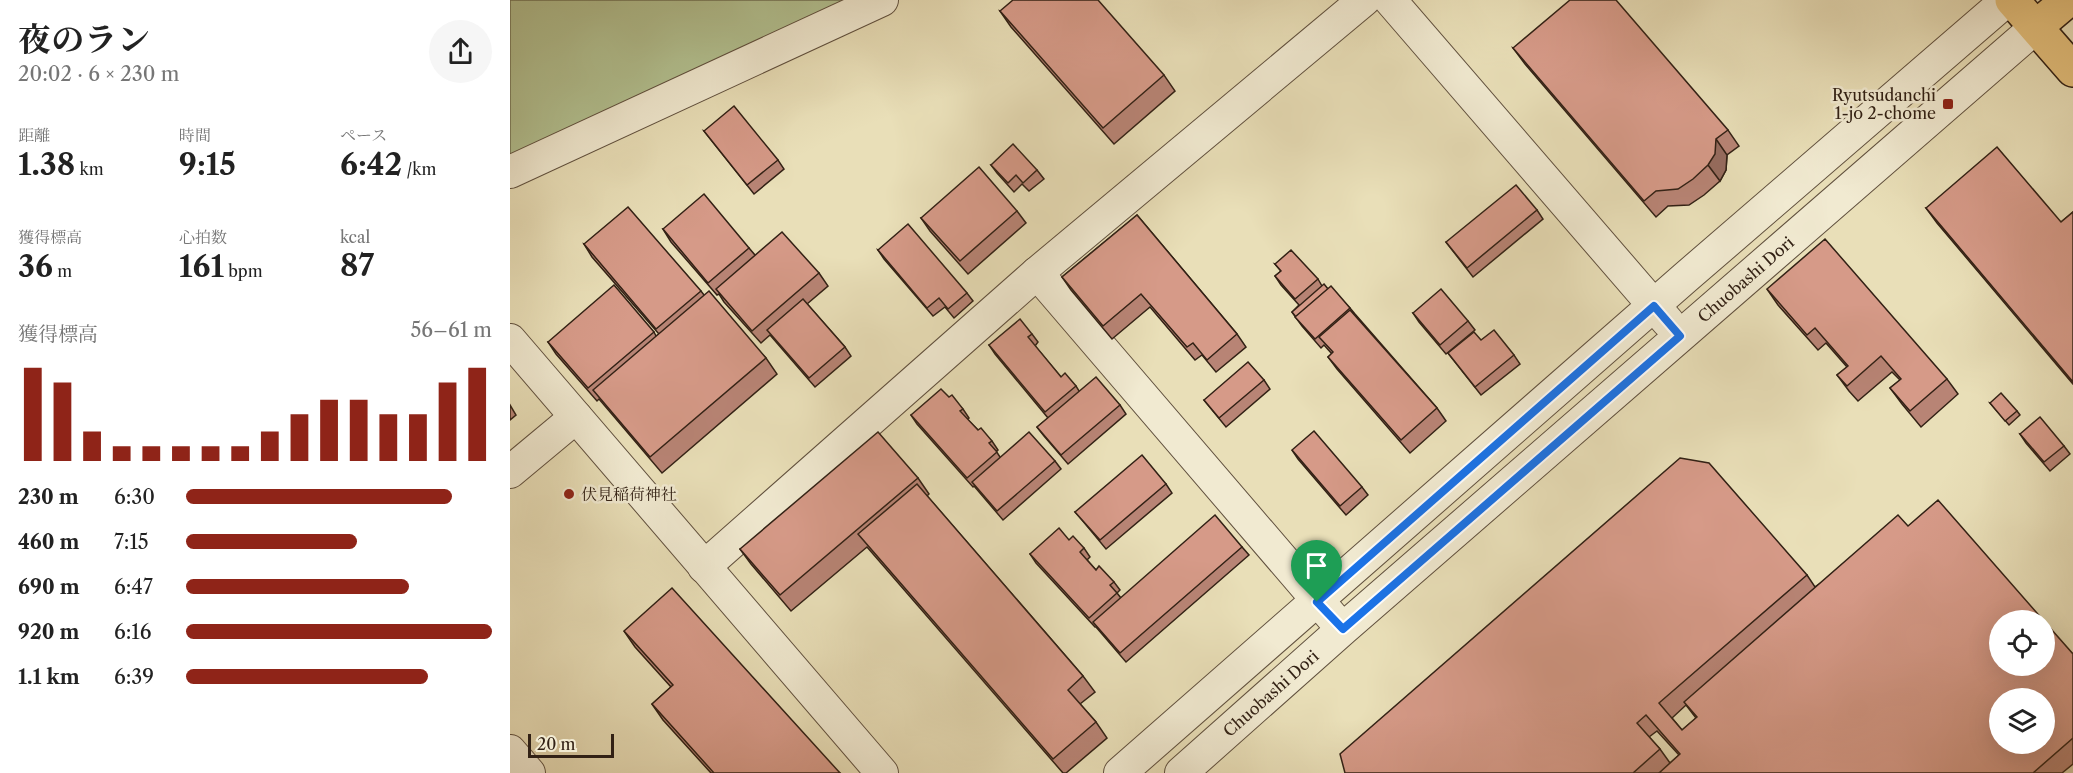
<!DOCTYPE html>
<html lang="ja">
<meta charset="utf-8">
<style>
body{margin:0;font-family:"Libre Caslon Text","Noto Serif JP",serif;background:#f6f6f6;color:#222;height:100vh;display:flex;flex-direction:column;font-size:22px;white-space:nowrap}
*{box-sizing:border-box;margin:0}
p{font-size:20px;color:#767676}
.icon{flex:none;width:33px;height:33px;fill:none;stroke:currentColor;stroke-width:2;stroke-linecap:round;stroke-linejoin:round}
.map{position:relative;flex:1;overflow:hidden}
.panel{display:flex;flex-direction:column;background:#fff;width:510px}
.panel>*{flex:none}
.tools{position:absolute;left:1479px;top:610px;display:grid;gap:12px}
.tools a{display:grid;place-items:center;width:66px;height:66px;border-radius:50%;background:#fff;box-shadow:0 6px 24px #0002;font-size:30px}
.scale{position:absolute;left:18px;bottom:15px;width:86px;box-sizing:border-box;padding-left:6px;border:3px solid #322115;border-top:0;font-size:16px;line-height:21px;white-space:nowrap;color:#322115;-webkit-text-stroke:4px #f1ead1;paint-order:stroke}
.pin{position:absolute;display:grid;place-items:center;width:51px;height:51px;color:#fff;margin:-62px -26px;border-radius:50% 50% 50% 0;rotate:-45deg;box-shadow:0 0 6px #0007}
.pin .icon{rotate:45deg}
.round{display:grid;place-items:center;flex:none;width:63px;height:63px;border-radius:32px;background:#f6f6f6}
.summary{display:flex;align-items:center;justify-content:space-between;height:102px;padding:0 18px}
h1{font-size:33px;font-weight:700;line-height:45px}
.stats{display:grid;grid-template-columns:repeat(3,1fr);gap:9px;height:102px;padding:6px 18px}
.stats div{display:grid;align-content:center}
.stats b{font-size:30px;font-weight:700}
.stats small{font-size:16px;font-weight:400}
.stats p{font-size:16px}
.chart{height:168px;padding:12px 18px}
.chart p{display:flex;justify-content:space-between}
.chart svg{width:100%;height:108px;margin-top:6px;stroke:#8f2418;stroke-width:6}
ul{padding:0 18px;list-style:none;font-size:20px}
li{display:grid;grid-template-columns:96px 72px 1fr;align-items:center;height:45px}
li i{height:15px;border-radius:8px;background:#8f2418}
main{display:flex;flex:1;min-height:0}
.map>svg:first-child{display:block}
</style>
<main>
<section class="panel">
<div class="summary"><div><h1>夜のラン</h1><p>20:02 · 6 × 230 m</p></div><a class="round"><svg class="icon" aria-label="share" viewBox="0 0 24 24"><path d="M12 15V3M7 8l5-5 5 5M5 13v7h14v-7"/></svg></a></div>
<div class="stats">
<div><p>距離</p><b>1.38<small> km</small></b></div>
<div><p>時間</p><b>9:15</b></div>
<div><p>ペース</p><b>6:42<small> /km</small></b></div>
</div>
<div class="stats">
<div><p>獲得標高</p><b>36<small> m</small></b></div>
<div><p>心拍数</p><b>161<small> bpm</small></b></div>
<div><p>kcal</p><b>87</b></div>
</div>
<div class="chart"><p><span>獲得標高</span>56–61 m</p>
<svg viewBox="0 0 160 44" preserveAspectRatio="none"><path d="M5 44V6M15 44V12M25 44V32M35 44V38M45 44V38M55 44V38M65 44V38M75 44V38M85 44V32M95 44V25M105 44V19M115 44V19M125 44V25M135 44V25M145 44V12M155 44V6"/></svg>
</div>
<ul>
<li><b>230 m</b>6:30<i style="width:87%"></i></li>
<li><b>460 m</b>7:15<i style="width:56%"></i></li>
<li><b>690 m</b>6:47<i style="width:73%"></i></li>
<li><b>920 m</b>6:16<i style="width:100%"></i></li>
<li><b>1.1 km</b>6:39<i style="width:79%"></i></li>
</ul>
</section>
<div class="map">
<svg width="1563" height="773" viewBox="0 0 1563 773">
<rect width="100%" height="100%" fill="#e9dfb8"/>
<filter id="stains"><feTurbulence type="fractalNoise" baseFrequency=".00333" numOctaves="4"/><feColorMatrix values="0 0 0 0 .2 0 0 0 0 .09 0 0 0 0 .02 0 0 0 .5 -.17"/></filter>
<radialGradient id="worn" r=".72"><stop offset=".6" stop-color="#630" stop-opacity="0"/><stop offset="1" stop-color="#630" stop-opacity=".3"/></radialGradient>
<polygon fill="#b3c292" stroke="#727254" stroke-width="1.5" points="0,0 347,0 0,159"/>
<g fill="none" stroke-linecap="round" stroke-linejoin="round">
<defs>
<g id="minor">
<polyline points="880,0 1158,322"/>
<polyline points="0,172 372,0"/>
<polyline points="527,273 822,617"/>
<polyline points="0,340 372,773"/>
<polyline points="0,472 66,417"/>
<polyline points="194,567 527,273 854,0"/>
<polyline points="0,751 19,773"/>
<polyline points="610,773 1176,277 1497,0"/>
<path id="s1" d="M671,773L833,629L1526,27"/>
</g>
<g id="major">
<polyline points="1502,0 1563,70"/>
<polyline points="1526,27 1558,0"/>
</g>
</defs>
<use href="#minor" stroke="#60503e" stroke-width="34"/>
<use href="#major" stroke="#322115" stroke-width="36"/>
<use href="#minor" stroke="#f1ead1" stroke-width="32"/>
<use href="#major" stroke="#e4c07c" stroke-width="33"/>
</g>
<g fill="#b88475" stroke="#322115" stroke-width="1.5" fill-rule="evenodd">
<polygon points="490,11 654,75 665,91 604,144 501,27"/>
<polygon points="1003,48 1218,130 1229,146 1217,155 1216,170 1210,181 1194,195 1179,205 1158,206 1146,217 1015,64"/>
<polygon points="194,131 268,160 274,169 244,194"/>
<polygon points="481,165 527,170 534,179 519,191 512,184 504,192 487,173"/>
<polygon points="1416,208 1551,222 1563,212 1563,384 1427,223"/>
<polygon points="1027,210 1033,219 963,277 936,242"/>
<polygon points="507,211 516,223 458,274 420,231 411,218"/>
<polygon points="627,215 727,334 736,347 706,372 692,355 685,360 640,307 602,339 561,290 552,277"/>
<polygon points="153,229 239,248 245,255 309,273 318,286 297,304 335,347 341,356 305,387 260,335 251,343 214,302 209,294 207,295 161,242"/>
<polygon points="74,244 191,291 194,295 256,358 267,374 152,473 89,399 87,401 46,354 38,342 144,332 146,336 149,334 82,257"/>
<polygon points="368,250 457,293 463,301 444,318 435,307 423,316 374,259"/>
<polygon points="765,264 808,279 812,286 818,289 840,308 845,314 927,408 936,421 900,453 827,369 818,357 822,354 814,345 811,348 792,326 782,312 789,305 771,285 765,276 771,271"/>
<polygon points="1257,289 1437,379 1448,394 1411,427 1392,404 1380,388 1390,380 1382,372 1348,401 1339,391 1327,375 1337,367 1316,343 1308,350 1268,305"/>
<polygon points="903,313 958,321 965,330 936,354 909,322"/>
<polygon points="522,334 528,342 525,346 551,377 566,386 569,391 610,405 616,414 558,464 534,436 527,427 538,418 485,354 479,345"/>
<polygon points="971,340 1004,355 1010,364 971,395 938,353"/>
<polygon points="754,380 760,389 716,427 694,400"/>
<polygon points="439,397 453,409 459,418 457,419 468,430 482,441 488,450 486,451 490,457 545,461 551,469 493,520 464,486 463,487 407,424 401,415"/>
<polygon points="1480,403 1507,411 1510,415 1499,425"/>
<polygon points="0,405 6,415 0,420"/>
<polygon points="1510,434 1554,446 1560,454 1540,471 1516,443"/>
<polygon points="782,450 852,487 858,495 836,515 788,459"/>
<polygon points="408,478 419,494 417,496 573,676 585,692 570,704 586,722 597,738 556,773 553,773 357,547 281,611 241,564 230,549"/>
<polygon points="656,484 662,493 596,549 572,520 565,512"/>
<path d="M1398,526L1563,654V764L1552,773H835L1297,575L1305,587ZM1176,705L1186,718L1172,730L1162,718ZM1147,731L1169,755L1160,763L1150,749L1139,737Z"/>
<polygon points="559,540 574,548 580,557 577,560 586,570 604,582 610,590 607,593 611,598 732,547 739,555 616,662 586,627 585,627 526,563 520,554"/>
<polygon points="114,631 330,773 201,773 153,720 142,704 161,687 125,647"/>
</g>
<polygon fill="#966c5f" stroke="#322115" stroke-width="1.5" points="1206,139 1217,155 1216,170 1210,181 1198,165"/>
<g fill="#d69a88" stroke="#322115" stroke-width="1.5" fill-rule="evenodd">
<polygon points="503,0 588,0 654,75 593,128 490,11"/>
<polygon points="1060,0 1106,0 1218,130 1206,139 1205,154 1198,165 1183,179 1168,189 1146,191 1134,201 1003,48"/>
<polygon points="224,106 268,160 237,185 194,131"/>
<polygon points="503,144 527,170 513,183 506,175 498,183 481,165"/>
<polygon points="1487,147 1551,222 1563,212 1563,382 1416,208"/>
<polygon points="469,167 507,211 450,261 411,218"/>
<polygon points="1006,185 1027,210 957,268 936,242"/>
<polygon points="194,194 239,248 198,283 153,229"/>
<polygon points="118,207 191,291 146,329 74,244"/>
<polygon points="627,215 727,334 697,360 683,343 677,347 631,294 593,326 552,277"/>
<polygon points="398,224 457,293 438,309 429,298 417,308 368,250"/>
<polygon points="272,232 309,273 242,331 206,289"/>
<polygon points="1315,239 1437,379 1400,411 1380,388 1391,379 1371,356 1337,386 1327,375 1338,366 1305,328 1297,335 1257,289"/>
<polygon points="781,250 808,279 785,299 765,276 771,271 765,264"/>
<polygon points="814,284 818,289 786,317 782,312"/>
<polygon points="104,285 144,332 78,388 38,342"/>
<polygon points="821,286 840,308 805,339 785,317"/>
<polygon points="931,289 958,321 930,345 903,313"/>
<polygon points="199,291 256,358 140,457 83,390"/>
<polygon points="293,299 335,347 299,378 257,330"/>
<polygon points="840,310 927,408 891,440 818,357 823,352 809,337"/>
<polygon points="510,319 522,334 518,337 551,377 555,373 566,386 535,412 479,345"/>
<polygon points="984,330 1004,355 965,387 938,353 964,332 971,340"/>
<polygon points="738,362 754,380 709,418 694,400"/>
<polygon points="586,377 610,405 551,455 527,427"/>
<polygon points="431,389 439,397 442,395 453,409 450,411 468,430 471,428 482,441 479,443 487,452 457,478 401,415"/>
<polygon points="1491,393 1507,411 1495,421 1480,403"/>
<polygon points="1530,417 1554,446 1534,462 1510,434"/>
<polygon points="804,431 852,487 830,506 782,450"/>
<polygon points="368,432 408,478 270,595 230,549"/>
<polygon points="519,432 545,461 487,511 462,482"/>
<polygon points="632,455 656,484 590,540 565,512"/>
<path d="M1170,458L1199,463L1297,575L1149,703L1172,730L1187,717L1174,702L1388,515L1398,526L1428,500L1534,621H1490V666H1534V621L1563,654V738L1523,773H1149L1170,754L1136,715L1127,723L1150,749L1123,773H835L830,754ZM1490,699H1534V744H1490Z"/>
<polygon points="407,484 573,676 558,690 586,722 543,759 348,534"/>
<polygon points="705,515 732,547 610,653 583,622"/>
<polygon points="549,528 559,540 563,536 574,548 570,552 586,570 589,566 604,582 600,585 607,593 579,618 520,554"/>
<polygon points="162,588 330,773 204,773 142,704 163,685 114,631"/>
</g>
<g fill="none" stroke-linecap="round" stroke-linejoin="round">
<defs>
<polygon id="route" points="1144,306 1170,336 833,629 807,602"/>
</defs>
<use href="#route" stroke="#fff" stroke-width="12"/>
<use href="#route" stroke="#1a73e8" stroke-width="8"/>
</g>
<g fill="#8f2418" stroke="#f1ead1" stroke-width="2">
<rect x="1432" y="98" width="12" height="12" rx="3"/>
<circle cx="59" cy="494" r="6"/>
</g>
<g text-anchor="middle" stroke-width="5" stroke-linejoin="round" paint-order="stroke">
<g font-size="16" fill="#322115" stroke="#f1ead1" text-anchor="end">
<text x="1426" y="101">Ryutsudanchi<tspan x="1426" dy="18">1-jo 2-chome</tspan></text>
<text x="71" y="500" text-anchor="start">伏見稲荷神社</text>
</g>
<g font-size="16" fill="#322115" stroke="#f1ead1">
<text dy="6" stroke="none"><textPath href="#s1" startOffset="750">Chuobashi Dori</textPath></text>
<text dy="6" stroke="none"><textPath href="#s1" startOffset="120">Chuobashi Dori</textPath></text>
</g>
</g>
<rect width="100%" height="100%" filter="url(#stains)"/>
<rect width="100%" height="100%" fill="url(#worn)"/>
</svg>
<div class="tools">
<a><svg class="icon" aria-label="locate" viewBox="0 0 24 24"><circle cx="12" cy="12" r="6"/><path d="M12 2v4M12 18v4M2 12h4M18 12h4"/></svg></a>
<a><svg class="icon" aria-label="layers" viewBox="0 0 24 24"><path d="M12 4l9 5-9 5-9-5zM3 14l9 5 9-5"/></svg></a>
</div>
<div class="scale">20 m</div>
<div class="pin" style="left:807px;top:602px;background:#1e9e55"><svg class="icon" aria-label="arrive" viewBox="0 0 24 24"><path d="M6 21V4h12l-3 4 3 4H6"/></svg></div>
</div>
</main>
